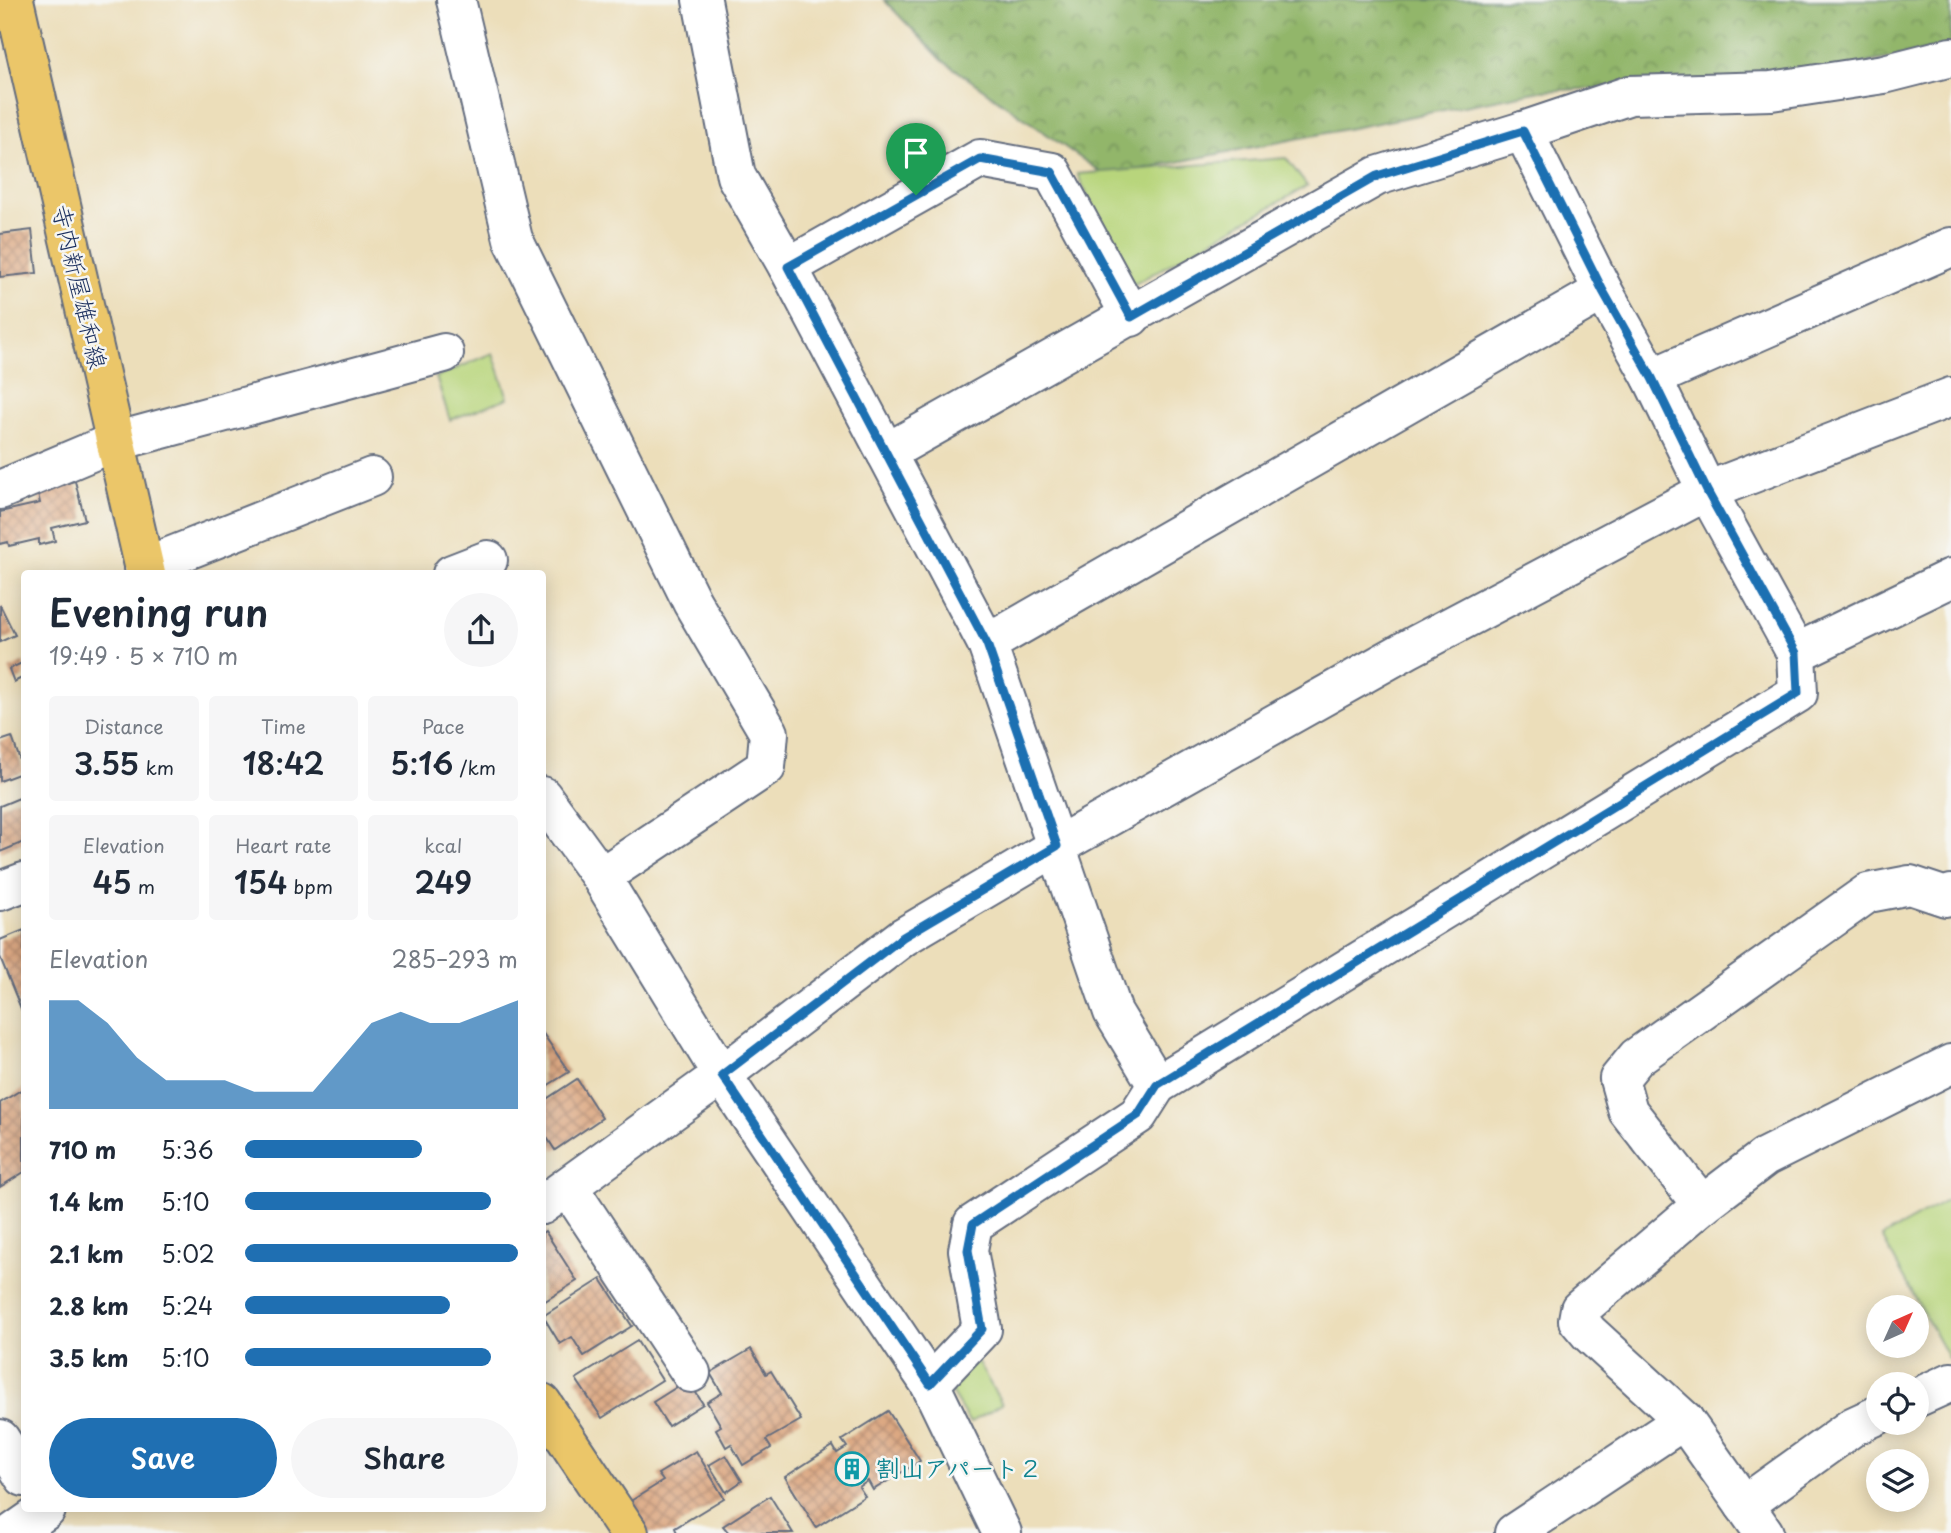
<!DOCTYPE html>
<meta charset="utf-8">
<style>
body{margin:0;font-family:"Playpen Sans","Klee One",sans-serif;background:#f6f6f7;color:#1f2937;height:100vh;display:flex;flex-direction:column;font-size:26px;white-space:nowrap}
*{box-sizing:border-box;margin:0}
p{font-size:23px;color:#747a83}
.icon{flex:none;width:38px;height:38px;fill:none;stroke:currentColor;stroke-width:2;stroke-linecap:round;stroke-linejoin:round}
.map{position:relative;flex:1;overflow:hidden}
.panel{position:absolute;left:21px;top:570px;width:525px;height:942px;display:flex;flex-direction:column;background:#fff;border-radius:7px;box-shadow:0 4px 18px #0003}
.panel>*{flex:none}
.needle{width:46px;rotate:45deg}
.buttons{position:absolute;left:1866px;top:1295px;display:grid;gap:14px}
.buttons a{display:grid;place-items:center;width:63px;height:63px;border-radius:50%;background:#fff;box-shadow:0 4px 18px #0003;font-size:35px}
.pin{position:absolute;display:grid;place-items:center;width:60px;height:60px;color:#fff;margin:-72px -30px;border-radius:50% 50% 50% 0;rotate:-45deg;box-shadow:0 0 7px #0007}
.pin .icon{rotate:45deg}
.round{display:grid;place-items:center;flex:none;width:74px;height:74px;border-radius:37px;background:#f6f6f7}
.head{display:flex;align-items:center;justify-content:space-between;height:119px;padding:0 28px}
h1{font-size:38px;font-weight:600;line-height:52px}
.metrics{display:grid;grid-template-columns:repeat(3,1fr);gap:10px;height:119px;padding:7px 28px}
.metrics div{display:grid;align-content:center;border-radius:7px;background:#f6f6f7;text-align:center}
.metrics b{font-size:30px;font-weight:600}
.metrics small{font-size:19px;font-weight:400}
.metrics p{font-size:19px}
.chart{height:196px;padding:14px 28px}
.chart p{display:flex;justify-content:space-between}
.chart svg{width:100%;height:126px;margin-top:7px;fill:#1f6fb2;opacity:.7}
.button{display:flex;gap:14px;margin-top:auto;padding:14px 28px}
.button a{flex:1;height:80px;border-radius:42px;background:#1f6fb2;color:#fff;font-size:28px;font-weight:600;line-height:80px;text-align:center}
.button a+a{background:#f6f6f7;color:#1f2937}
ul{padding:0 28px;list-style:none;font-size:23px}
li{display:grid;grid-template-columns:112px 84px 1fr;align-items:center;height:52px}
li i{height:18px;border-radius:9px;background:#1f6fb2}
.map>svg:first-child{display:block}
</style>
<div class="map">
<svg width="1951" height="1533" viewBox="0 0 1951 1533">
<defs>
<pattern id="forest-crowns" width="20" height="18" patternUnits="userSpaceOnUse" patternTransform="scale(1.75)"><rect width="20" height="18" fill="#92b66b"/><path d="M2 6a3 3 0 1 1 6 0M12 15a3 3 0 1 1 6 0" fill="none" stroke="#76945b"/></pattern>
<pattern id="building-cross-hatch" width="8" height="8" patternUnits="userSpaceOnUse" patternTransform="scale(1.75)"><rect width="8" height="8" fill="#dca882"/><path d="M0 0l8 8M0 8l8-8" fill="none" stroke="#b2896e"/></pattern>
</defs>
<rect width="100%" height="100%" fill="#f6f6f2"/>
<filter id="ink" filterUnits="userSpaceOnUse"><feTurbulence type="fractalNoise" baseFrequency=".0143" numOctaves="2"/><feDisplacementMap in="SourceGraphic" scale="14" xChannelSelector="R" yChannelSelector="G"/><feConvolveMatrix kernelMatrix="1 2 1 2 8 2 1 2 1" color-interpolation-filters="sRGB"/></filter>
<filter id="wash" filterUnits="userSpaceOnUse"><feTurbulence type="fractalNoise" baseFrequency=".00686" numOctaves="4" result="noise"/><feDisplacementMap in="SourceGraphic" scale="28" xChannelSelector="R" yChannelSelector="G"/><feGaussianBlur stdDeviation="1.57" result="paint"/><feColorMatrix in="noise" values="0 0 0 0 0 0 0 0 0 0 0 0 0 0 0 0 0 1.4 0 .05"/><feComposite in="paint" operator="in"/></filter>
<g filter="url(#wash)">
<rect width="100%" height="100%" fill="#ecdeba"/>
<polygon fill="url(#forest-crowns)" stroke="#567264" stroke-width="2" points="884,0 1951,0 1951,45 1790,79 1541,91 1106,176 942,60"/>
<g fill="#b8d57b" stroke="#6a826c" stroke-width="2">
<polygon points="1286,158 1307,186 1131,286 1077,174"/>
<polygon points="493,353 508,398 450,420 436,377"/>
<polygon points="1951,1198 1951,1357 1948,1358 1882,1237"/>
<polygon points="977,1361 1002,1404 970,1423 944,1381"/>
</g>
<g id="blocks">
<g fill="url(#building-cross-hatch)">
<polygon points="32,230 37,273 0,277 0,234"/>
<polygon points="75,481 85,520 52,528 55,541 39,545 39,539 9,546 8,542 0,544 0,512 40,503 37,490"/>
<polygon points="0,605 15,635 0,642"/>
<polygon points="24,662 24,677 14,682 9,669"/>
<polygon points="12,737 24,772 0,781 0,741"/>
<polygon points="19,798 24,811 24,842 0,852 0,806"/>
<polygon points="24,930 24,1010 22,1011 0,957 0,940"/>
<polygon points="542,1032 569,1072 542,1089"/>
<polygon points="577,1079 602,1118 555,1150 542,1130 542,1102"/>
<polygon points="24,1088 24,1172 0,1187 0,1103"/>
<polygon points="545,1231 577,1281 542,1303 542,1233"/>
<polygon points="601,1279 632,1326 584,1356 572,1337 560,1344 543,1316"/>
<polygon points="637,1341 662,1380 602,1418 576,1379"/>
<polygon points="751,1349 766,1374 771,1371 801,1420 766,1440 771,1448 743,1465 731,1444 726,1447 716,1429 721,1426 707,1402 722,1393 710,1373"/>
<polygon points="688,1380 703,1404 668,1426 653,1402"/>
<polygon points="888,1411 920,1461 873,1490 868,1481 859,1487 865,1496 816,1527 785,1477 833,1446 837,1453 847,1447 842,1440"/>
<polygon points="696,1451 724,1498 675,1528 677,1533 648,1533 629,1502 663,1481 658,1474"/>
<polygon points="726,1455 742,1481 726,1492 709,1465"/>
<polygon points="770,1496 793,1533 729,1533 723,1526"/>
</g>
</g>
</g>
<g filter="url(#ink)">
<use href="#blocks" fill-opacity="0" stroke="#646c7e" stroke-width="2"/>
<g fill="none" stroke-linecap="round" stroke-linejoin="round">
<defs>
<g id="minor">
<polyline points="456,0 513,239 692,602 769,733 766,767 601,877"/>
<polyline points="702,0 736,176 788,267 987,644 1113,1012 1157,1085 1798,693 1796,653"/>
<polyline points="1523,131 1603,291 1652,378 1707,491 1796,653 1951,578"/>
<polyline points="788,267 980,159 1052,172 1131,317"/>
<polyline points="1652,378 1951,247"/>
<polyline points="886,453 1377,176 1523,131 1630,95 1771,91 1884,74 1951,57"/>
<polyline points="0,490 114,442 444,353"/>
<polyline points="144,567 372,477"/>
<polyline points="452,574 488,560"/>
<polyline points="987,644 1603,291"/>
<polyline points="542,796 601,877 722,1075 930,1384 1002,1533"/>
<polyline points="0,891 24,882"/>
<polyline points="569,1188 691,1373"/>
<polyline points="542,1205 722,1075 903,937 1057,846 1408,649 1707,491 1951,397"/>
<polyline points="1702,1205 1628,1111 1619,1079 1637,1057 1868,893 1910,885 1946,897 1951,894"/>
<polyline points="930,1384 982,1329 968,1250 973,1224 1138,1115 1157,1085"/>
<polyline points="1916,1398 1951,1382"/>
<polyline points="1684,1420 1589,1333 1578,1320 1580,1309 1702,1205 1765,1157 1951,1064"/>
<polyline points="0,1439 24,1477"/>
<polyline points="1744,1505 1854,1426 1878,1415"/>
<polyline points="13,1533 46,1510"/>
<polyline points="1514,1533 1684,1420 1764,1533"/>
</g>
<g id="major">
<polyline points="14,0 146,574"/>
<polyline points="542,1403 629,1533"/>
</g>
</defs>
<use href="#minor" stroke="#646c7e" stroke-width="42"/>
<use href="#major" stroke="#646c7e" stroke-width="42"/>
<use href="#minor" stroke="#fff" stroke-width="38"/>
<use href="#major" stroke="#ebc669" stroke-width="38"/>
</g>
</g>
<g fill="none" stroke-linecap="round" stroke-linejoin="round" filter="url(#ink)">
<defs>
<polygon id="route" points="1523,131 1603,291 1652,378 1707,491 1796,653 1798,693 1157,1085 1138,1115 973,1224 968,1250 982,1329 930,1384 722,1075 903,937 1057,846 987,644 788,267 980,159 1052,172 1131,317 1377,176"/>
</defs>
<use href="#route" stroke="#fff" stroke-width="14"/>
<use href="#route" stroke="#1f6fb2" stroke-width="9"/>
</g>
<defs>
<symbol id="building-ring" viewBox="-11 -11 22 22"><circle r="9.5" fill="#f6f6f2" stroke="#0f9aa8" stroke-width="1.5"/><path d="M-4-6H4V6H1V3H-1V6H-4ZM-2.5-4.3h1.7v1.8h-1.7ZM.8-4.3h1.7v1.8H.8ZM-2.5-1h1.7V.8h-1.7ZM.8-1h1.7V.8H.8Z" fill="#0f9aa8"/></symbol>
</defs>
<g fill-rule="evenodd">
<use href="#building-ring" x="833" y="1450" width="38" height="38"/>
</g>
<g text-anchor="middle" stroke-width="5" stroke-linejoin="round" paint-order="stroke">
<g font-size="24" fill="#1b2f5e" stroke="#f6f6f2">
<text transform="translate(79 287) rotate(77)" y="8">寺内新屋雄和線</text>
</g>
<g font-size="24" font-weight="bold" fill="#0d838f" stroke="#f6f6f2" text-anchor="start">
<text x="876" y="1477">割山アパート２</text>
</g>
</g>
</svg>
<div class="buttons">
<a><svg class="needle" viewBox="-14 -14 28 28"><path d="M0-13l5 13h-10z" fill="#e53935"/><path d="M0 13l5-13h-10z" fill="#747a83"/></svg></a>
<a><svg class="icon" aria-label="locate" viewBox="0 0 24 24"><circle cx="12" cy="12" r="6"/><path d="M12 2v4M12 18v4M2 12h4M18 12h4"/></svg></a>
<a><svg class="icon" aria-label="layers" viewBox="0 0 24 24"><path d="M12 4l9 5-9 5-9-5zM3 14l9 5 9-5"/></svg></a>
</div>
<div class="pin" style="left:916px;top:195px;background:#1e9e55"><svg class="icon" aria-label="arrive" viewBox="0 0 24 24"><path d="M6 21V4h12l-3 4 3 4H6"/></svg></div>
<section class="panel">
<div class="head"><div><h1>Evening run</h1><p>19:49 · 5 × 710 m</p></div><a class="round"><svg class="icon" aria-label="share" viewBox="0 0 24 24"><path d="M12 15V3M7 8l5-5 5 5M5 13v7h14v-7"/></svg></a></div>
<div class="metrics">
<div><p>Distance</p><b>3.55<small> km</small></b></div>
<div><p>Time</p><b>18:42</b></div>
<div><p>Pace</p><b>5:16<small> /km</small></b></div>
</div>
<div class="metrics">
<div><p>Elevation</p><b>45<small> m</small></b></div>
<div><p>Heart rate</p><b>154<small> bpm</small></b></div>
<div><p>kcal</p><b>249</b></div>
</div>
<div class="chart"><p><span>Elevation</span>285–293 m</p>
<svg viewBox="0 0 160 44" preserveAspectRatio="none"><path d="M0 44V6L10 6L20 14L30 26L40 34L50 34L60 34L70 38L80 38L90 38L100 26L110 14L120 10L130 14L140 14L150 10L160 6V44z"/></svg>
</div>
<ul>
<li><b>710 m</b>5:36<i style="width:65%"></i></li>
<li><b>1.4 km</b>5:10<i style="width:90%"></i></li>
<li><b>2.1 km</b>5:02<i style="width:100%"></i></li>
<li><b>2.8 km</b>5:24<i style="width:75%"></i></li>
<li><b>3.5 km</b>5:10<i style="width:90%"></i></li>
</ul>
<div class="button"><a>Save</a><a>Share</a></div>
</section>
</div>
